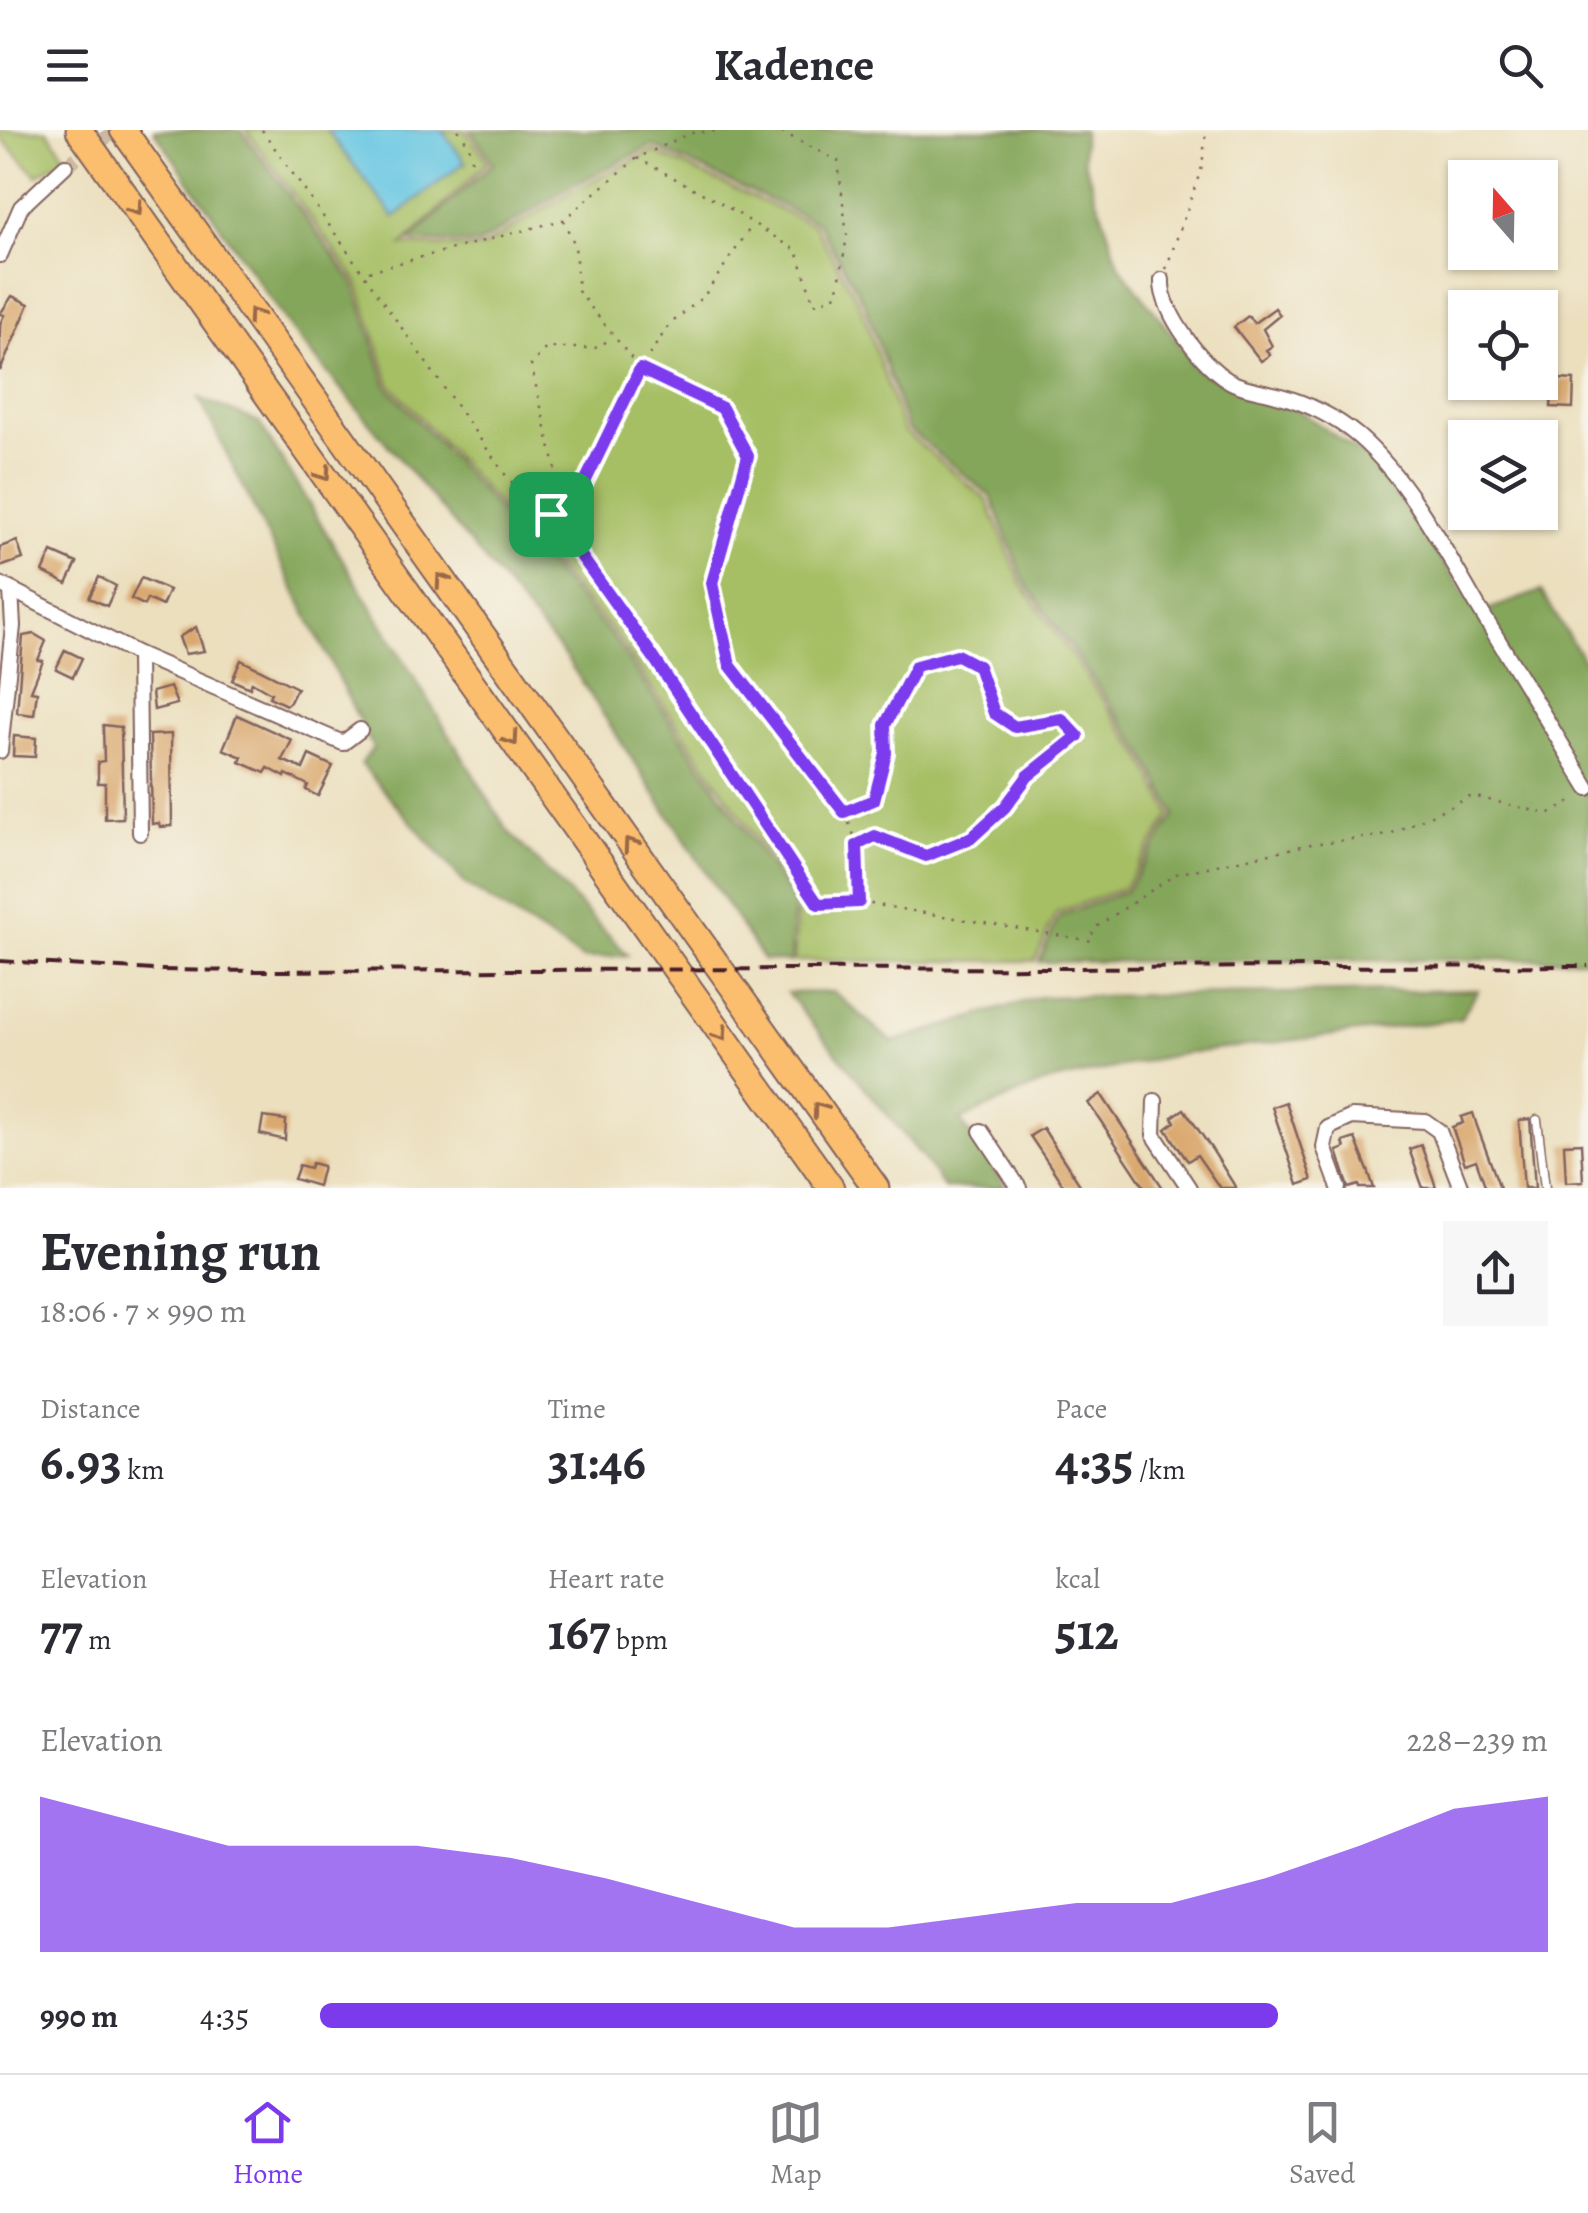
<!DOCTYPE html>
<meta charset="utf-8">
<style>
body{margin:0;font-family:Alegreya,serif;background:#f7f7f7;color:#2b2b33;height:100vh;display:flex;flex-direction:column;font-size:38px;white-space:nowrap}
*{box-sizing:border-box;margin:0}
p{font-size:32px;color:#7c7c81}
.icon{flex:none;width:55px;height:55px;fill:none;stroke:currentColor;stroke-width:2;stroke-linecap:round;stroke-linejoin:round}
.map{position:relative;height:1058px;overflow:hidden}
.side{display:flex;flex-direction:column;background:#fff;flex:1}
.side>*{flex:none}
.needle{width:65px;rotate:340deg}
.fabs{position:absolute;left:1448px;top:30px;display:grid;gap:20px}
.fabs a{display:grid;place-items:center;width:110px;height:110px;border-radius:0px;background:#fff;box-shadow:0 2px 8px #0004;font-size:50px}
.pin{position:absolute;display:grid;place-items:center;width:85px;height:85px;color:#fff;margin:-42px;border-radius:20px;box-shadow:0 5px 15px #0006}
.round{display:grid;place-items:center;flex:none;width:105px;height:105px;border-radius:0px;background:#f7f7f7}
.head{display:flex;align-items:center;justify-content:space-between;height:170px;padding:0 40px}
h1{font-size:55px;font-weight:700;line-height:75px}
.metrics{display:grid;grid-template-columns:repeat(3,1fr);gap:15px;height:170px;padding:10px 40px}
.metrics div{display:grid;align-content:center}
.metrics b{font-size:50px;font-weight:700}
.metrics small{font-size:28px;font-weight:400}
.metrics p{font-size:28px}
.chart{height:280px;padding:20px 40px}
.chart p{display:flex;justify-content:space-between}
.chart svg{width:100%;height:180px;margin-top:10px;fill:#7c3aed;opacity:.7}
ul{padding:0 40px;list-style:none;font-size:32px}
li{display:grid;grid-template-columns:160px 120px 1fr;align-items:center;height:75px}
li i{height:25px;border-radius:12px;background:#7c3aed}
header{display:flex;justify-content:space-between;align-items:center;height:130px;padding:0 40px;background:#fff;font-size:45px;font-weight:700}
.tabs{display:flex;justify-content:space-around;align-items:center;height:140px;border-top:2px solid #e1e1e2;background:#fff;font-size:28px;color:#7c7c81}
.tabs a{display:grid;justify-items:center;gap:5px}
.tabs .current{color:#7c3aed}
.map>svg:first-child{display:block}
</style>
<header><svg class="icon" aria-label="menu" viewBox="0 0 24 24"><path d="M4 6h16M4 12h16M4 18h16"/></svg>Kadence<svg class="icon" aria-label="search" viewBox="0 0 24 24"><circle cx="10" cy="10" r="6"/><path d="M15 15l6 6"/></svg></header>
<div class="map">
<svg width="1588" height="1058" viewBox="0 0 1588 1058">
<rect width="100%" height="100%" fill="#f7f3e8"/>
<filter id="ink" filterUnits="userSpaceOnUse"><feTurbulence type="fractalNoise" baseFrequency=".01" numOctaves="2"/><feDisplacementMap in="SourceGraphic" scale="20" xChannelSelector="R" yChannelSelector="G"/><feConvolveMatrix kernelMatrix="1 2 1 2 8 2 1 2 1" color-interpolation-filters="sRGB"/></filter>
<filter id="wash" filterUnits="userSpaceOnUse"><feTurbulence type="fractalNoise" baseFrequency=".0048" numOctaves="4" result="noise"/><feDisplacementMap in="SourceGraphic" scale="40" xChannelSelector="R" yChannelSelector="G"/><feGaussianBlur stdDeviation="2.25" result="paint"/><feColorMatrix in="noise" values="0 0 0 0 0 0 0 0 0 0 0 0 0 0 0 0 0 1.4 0 .05"/><feComposite in="paint" operator="in"/></filter>
<g filter="url(#wash)">
<rect width="100%" height="100%" fill="#ebdfbe"/>
<g fill="#a6bf65" stroke="#786f48" stroke-width="2.5">
<polygon points="0,0 47,0 66,27 37,46 0,7"/>
<polygon points="246,0 333,0 329,2 465,33 442,0 465,0 488,32 402,115 481,118 572,61 652,21 814,95 860,174 903,300 987,370 1021,453 1141,625 1171,685 1124,758 1056,783 1035,831 794,831 798,770 615,504 390,254 357,151"/>
</g>
<g fill="#84a65a" stroke="#676242" stroke-width="2.5">
<polygon points="154,0 241,0 354,153 387,256 612,506 794,771 791,832 763,830 567,529 290,198"/>
<polygon points="470,0 1083,0 1083,28 1120,137 1202,243 1294,277 1374,333 1479,483 1541,461 1588,538 1588,829 1039,832 1059,786 1126,761 1175,685 1144,623 1024,451 991,367 907,298 864,172 817,92 652,16 570,57 479,114 409,111 493,33"/>
<polygon points="199,268 259,292 507,700 628,825 583,829 466,755 361,634 373,618"/>
<polygon points="1478,860 1460,889 1175,925 1043,953 960,990 1006,1058 944,1058 923,1028 787,863 834,862 892,912 1039,867"/>
</g>
<polygon fill="#65c6e3" stroke="#587287" stroke-width="2.5" points="333,0 442,0 465,32 394,87 329,3"/>
<g id="blocks">
<g fill="#daa96f">
<polygon points="12,166 29,174 0,241 0,194 4,185 0,184"/>
<polygon points="1275,178 1280,185 1263,199 1272,216 1266,220 1270,225 1261,231 1234,197 1248,186 1254,193"/>
<polygon points="1559,249 1574,250 1573,278 1551,277 1552,263 1558,264"/>
<polygon points="17,411 23,429 0,437 0,417"/>
<polygon points="52,422 77,433 67,454 43,442"/>
<polygon points="99,447 116,456 107,476 89,468"/>
<polygon points="141,448 169,460 162,476 147,469 144,475 131,469"/>
<polygon points="196,497 204,521 185,524 179,507"/>
<polygon points="34,504 46,511 38,530 43,531 31,561 37,562 34,585 17,583 23,506"/>
<polygon points="65,520 82,528 73,547 56,539"/>
<polygon points="241,530 297,558 290,572 286,575 269,567 271,563 252,552 250,558 232,550"/>
<polygon points="170,557 177,574 154,580 152,562"/>
<polygon points="237,585 292,610 282,630 303,639 309,625 333,636 318,666 306,660 308,655 286,644 285,647 268,638 265,643 240,632 242,627 223,619"/>
<polygon points="103,595 121,597 123,688 105,689 105,653 98,653 98,632 104,631"/>
<polygon points="171,604 172,696 160,697 159,693 152,694 150,605"/>
<polygon points="14,606 36,608 35,627 13,626"/>
<polygon points="1101,964 1140,1023 1163,1058 1145,1058 1098,987 1088,973"/>
<polygon points="1286,972 1312,1050 1298,1055 1272,977"/>
<polygon points="1184,979 1213,1021 1236,1058 1220,1058 1197,1025 1188,1031 1184,1026 1166,999 1175,992 1172,987"/>
<polygon points="1473,983 1477,996 1500,1058 1486,1058 1476,1030 1465,1034 1452,997 1463,993 1461,987"/>
<polygon points="263,987 286,990 285,1010 260,1004"/>
<polygon points="1530,989 1535,1058 1524,1058 1519,990"/>
<polygon points="1043,998 1050,1009 1082,1058 1065,1058 1030,1006"/>
<polygon points="1355,1008 1369,1043 1374,1058 1360,1058 1359,1055 1349,1058 1337,1021 1345,1018 1343,1012"/>
<polygon points="1581,1013 1583,1051 1566,1052 1564,1014"/>
<polygon points="1421,1015 1433,1048 1436,1058 1423,1058 1409,1019"/>
<polygon points="312,1033 323,1036 318,1056 294,1049 299,1035 310,1038"/>
</g>
</g>
</g>
<g filter="url(#ink)">
<use href="#blocks" fill-opacity="0" stroke="#82625e" stroke-width="2.5"/>
<g fill="none" stroke-linecap="round" stroke-linejoin="round">
<polyline stroke="#cbb9a1" stroke-width="14" stroke-dasharray="14 7" stroke-linecap="butt" points="65,36 117,0"/>
<defs>
<polyline id="service" points="1537,990 1545,1058"/>
<g id="minor">
<polyline points="0,125 21,77 65,36"/>
<path d="M1162,150C1160,181 1205,240 1233,253C1246,259 1263,261 1277,265C1307,273 1335,287 1358,306C1407,348 1445,420 1477,475C1514,536 1551,597 1588,658"/>
<polyline points="0,454 138,524 343,613 360,600"/>
<polyline points="138,524 140,703"/>
<polyline points="0,621 13,496 11,460"/>
<polyline points="1155,971 1154,1005 1189,1058"/>
<polyline points="981,1001 1019,1058"/>
<polyline points="1339,1058 1324,1017 1328,998 1352,987 1425,991 1439,1001 1461,1058"/>
</g>
<g id="motorway">
<polyline points="79,0 831,1058"/>
<polyline points="123,0 876,1058"/>
</g>
</defs>
<use href="#service" stroke="#82625e" stroke-width="11"/>
<use href="#minor" stroke="#82625e" stroke-width="18"/>
<use href="#motorway" stroke="#82625e" stroke-width="29"/>
<g stroke="#82625e" stroke-width="2.5" stroke-dasharray="2.5 8" stroke-linecap="butt">
<polyline points="262,0 509,350 551,384 584,354 640,239 669,195 704,166 753,94"/>
<polyline points="458,0 469,15 472,31"/>
<polyline points="637,28 726,76 797,121 814,174 837,165 847,106 838,31 778,0"/>
<polyline points="563,90 575,115 578,161 640,239 722,278 748,326 712,453 730,535 844,682 875,670 885,623 885,595 916,536 957,525 978,536 995,583 1015,597 1062,589 1078,607 1029,646 1005,677 971,708 926,726 875,706 857,715 859,772 1092,811 1093,799 1176,744 1311,714 1388,705 1472,666 1548,684 1577,668"/>
<polyline points="1166,139 1202,37 1206,0"/>
<polyline points="369,141 563,90 637,28 691,3 729,0"/>
<polyline points="563,370 531,235 546,218 595,218 613,208"/>
<polyline points="552,385 652,525 818,774 858,772"/>
<polyline points="845,683 857,713"/>
</g>
<use href="#service" stroke="#fff" stroke-width="8"/>
<use href="#minor" stroke="#fff" stroke-width="14"/>
<use href="#motorway" stroke="#fabe6e" stroke-width="25"/>
<polyline stroke="#4a1f2b" stroke-width="4" stroke-dasharray="15 8" stroke-linecap="butt" points="0,831 154,840 263,841 1588,836"/>
</g>
<defs><path id="oneway-chevron" d="M-2-3.5L2.5 0L-2 3.5" fill="none" stroke-width="1.6" stroke-linecap="round" stroke-linejoin="round" transform="scale(2.5)"/></defs>
<g stroke="#996749">
<use href="#oneway-chevron" transform="translate(136 79) rotate(55)"/>
<use href="#oneway-chevron" transform="translate(254 185) rotate(-125)"/>
<use href="#oneway-chevron" transform="translate(324 344) rotate(55)"/>
<use href="#oneway-chevron" transform="translate(442 450) rotate(-125)"/>
<use href="#oneway-chevron" transform="translate(512 609) rotate(55)"/>
<use href="#oneway-chevron" transform="translate(630 714) rotate(-125)"/>
<use href="#oneway-chevron" transform="translate(721 904) rotate(55)"/>
<use href="#oneway-chevron" transform="translate(819 979) rotate(-126)"/>
</g>
</g>
<g fill="none" stroke-linecap="round" stroke-linejoin="round" filter="url(#ink)">
<defs>
<polygon id="route" points="640,239 722,278 748,326 712,453 730,535 844,682 874,670 886,623 885,595 916,536 957,525 978,536 994,583 1015,597 1062,589 1078,606 1028,646 1005,677 971,708 926,726 875,706 857,715 859,772 818,774 652,525 551,384 584,354"/>
</defs>
<use href="#route" stroke="#fff" stroke-width="20"/>
<use href="#route" stroke="#7c3aed" stroke-width="12"/>
</g>
</svg>
<div class="fabs">
<a><svg class="needle" viewBox="-14 -14 28 28"><path d="M0-13l5 13h-10z" fill="#e53935"/><path d="M0 13l5-13h-10z" fill="#7c7c81"/></svg></a>
<a><svg class="icon" aria-label="locate" viewBox="0 0 24 24"><circle cx="12" cy="12" r="6"/><path d="M12 2v4M12 18v4M2 12h4M18 12h4"/></svg></a>
<a><svg class="icon" aria-label="layers" viewBox="0 0 24 24"><path d="M12 4l9 5-9 5-9-5zM3 14l9 5 9-5"/></svg></a>
</div>
<div class="pin" style="left:551px;top:384px;background:#1e9e55"><svg class="icon" aria-label="arrive" viewBox="0 0 24 24"><path d="M6 21V4h12l-3 4 3 4H6"/></svg></div>
</div>
<section class="side">
<div class="head"><div><h1>Evening run</h1><p>18:06 · 7 × 990 m</p></div><a class="round"><svg class="icon" aria-label="share" viewBox="0 0 24 24"><path d="M12 15V3M7 8l5-5 5 5M5 13v7h14v-7"/></svg></a></div>
<div class="metrics">
<div><p>Distance</p><b>6.93<small> km</small></b></div>
<div><p>Time</p><b>31:46</b></div>
<div><p>Pace</p><b>4:35<small> /km</small></b></div>
</div>
<div class="metrics">
<div><p>Elevation</p><b>77<small> m</small></b></div>
<div><p>Heart rate</p><b>167<small> bpm</small></b></div>
<div><p>kcal</p><b>512</b></div>
</div>
<div class="chart"><p><span>Elevation</span>228–239 m</p>
<svg viewBox="0 0 160 44" preserveAspectRatio="none"><path d="M0 44V6L10 12L20 18L30 18L40 18L50 21L60 26L70 32L80 38L90 38L100 35L110 32L120 32L130 26L140 18L150 9L160 6V44z"/></svg>
</div>
<ul>
<li><b>990 m</b>4:35<i style="width:78%"></i></li>
</ul>
</section>
<nav class="tabs">
<a class="current"><svg class="icon" aria-label="home" viewBox="0 0 24 24"><path d="M3 11l9-7 9 7M6 9v11h12V9"/></svg>Home</a>
<a><svg class="icon" aria-label="map" viewBox="0 0 24 24"><path d="M3 6l6-2 6 2 6-2v14l-6 2-6-2-6 2zM9 4v14M15 6v14"/></svg>Map</a>
<a><svg class="icon" aria-label="saved" viewBox="0 0 24 24"><path d="M7 4h10v16l-5-4-5 4z"/></svg>Saved</a>
</nav>
